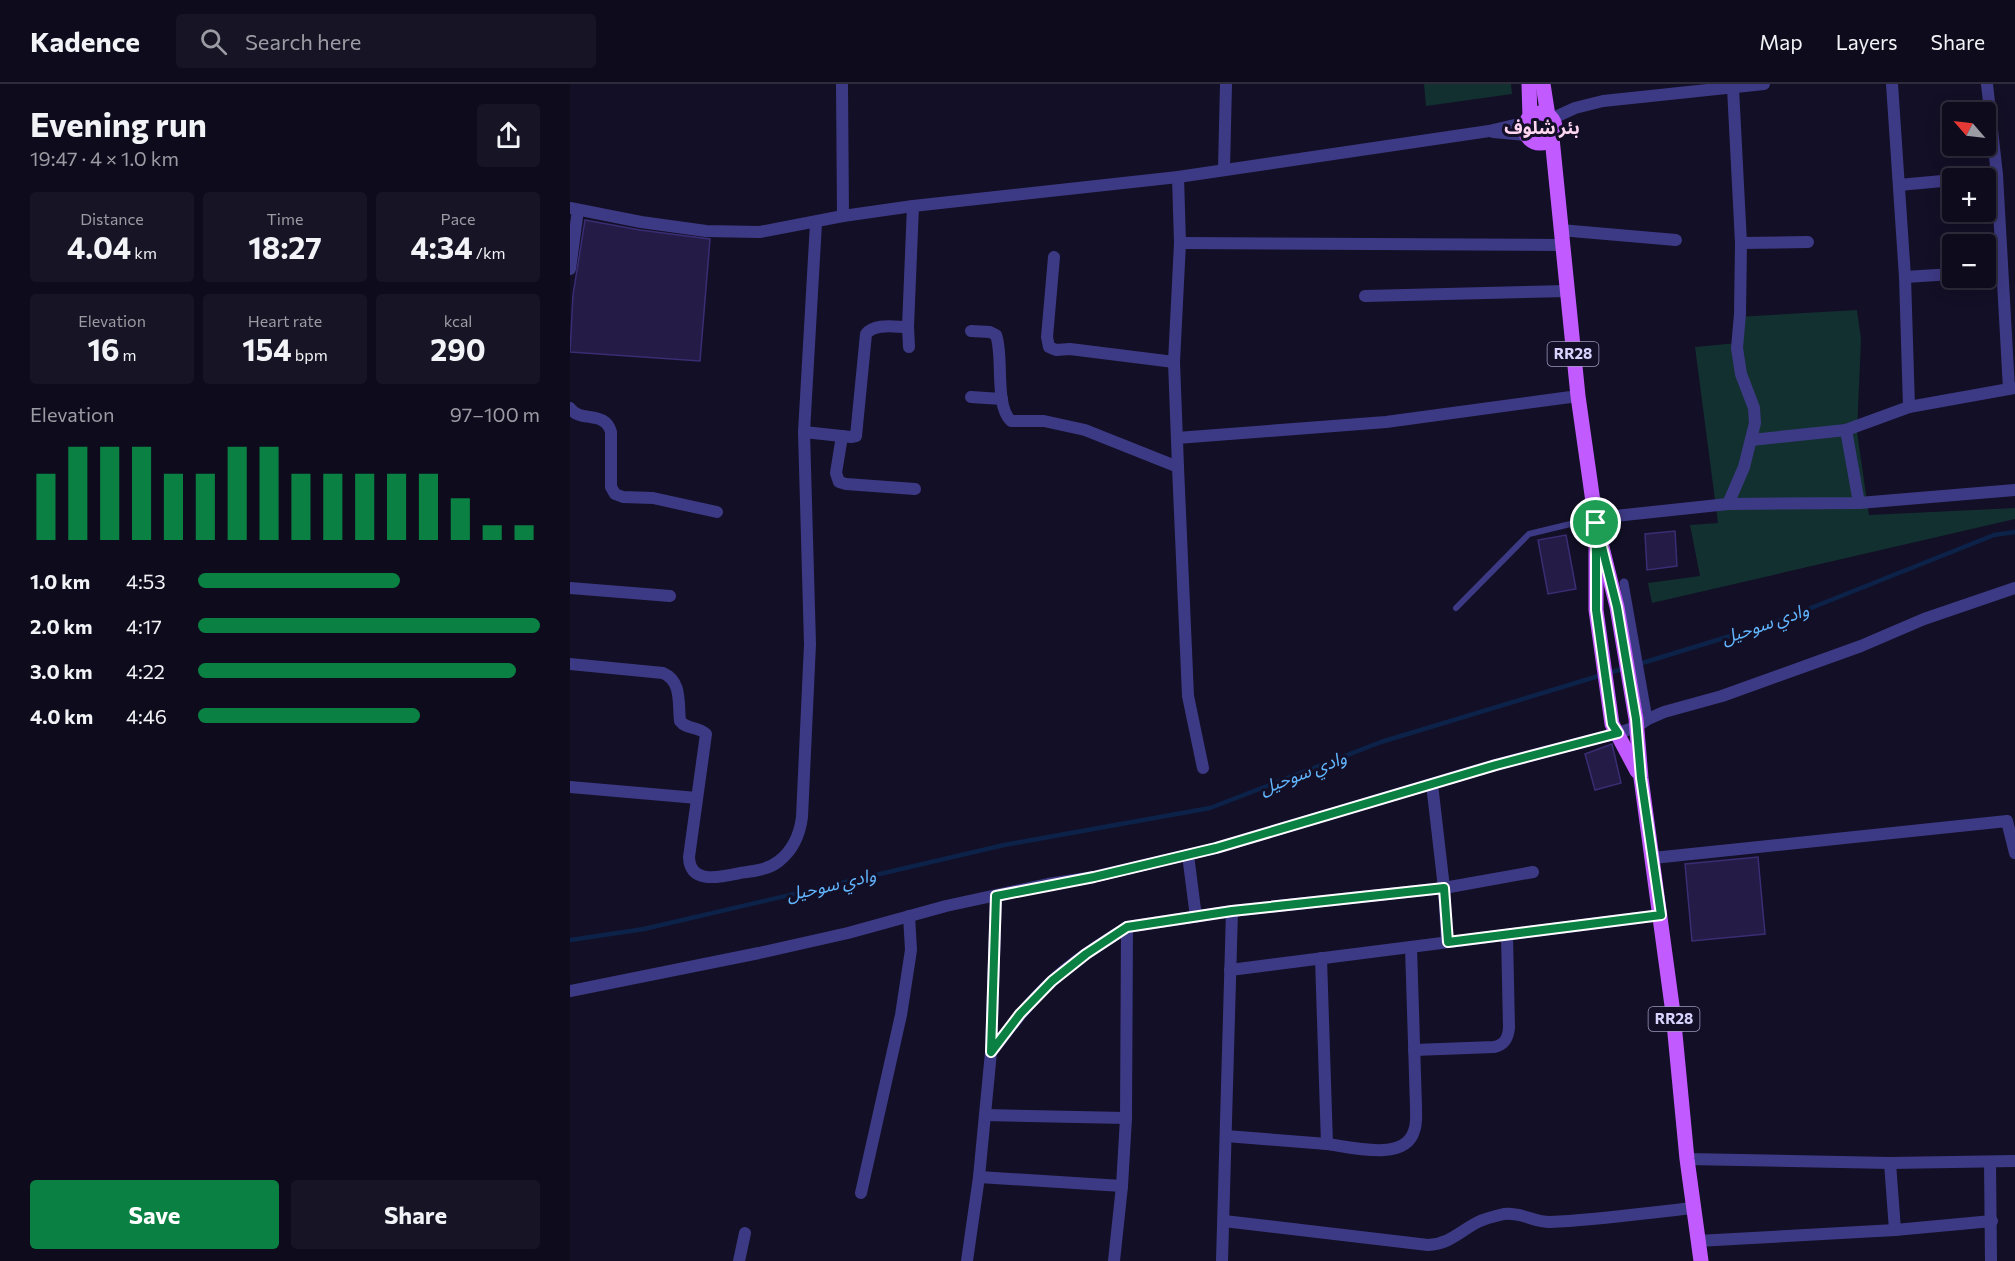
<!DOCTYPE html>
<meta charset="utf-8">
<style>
body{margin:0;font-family:Commissioner,"Noto Sans Arabic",sans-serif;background:#171425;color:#f1f3f6;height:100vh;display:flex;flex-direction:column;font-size:22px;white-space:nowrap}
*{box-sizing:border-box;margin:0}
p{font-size:20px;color:#9b9ba3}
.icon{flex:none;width:33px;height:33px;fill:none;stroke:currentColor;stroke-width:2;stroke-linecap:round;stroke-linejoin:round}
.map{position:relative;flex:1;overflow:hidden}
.details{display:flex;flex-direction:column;background:#0e0b1c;width:570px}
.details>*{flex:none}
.needle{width:39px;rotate:298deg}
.controls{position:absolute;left:1372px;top:18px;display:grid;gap:12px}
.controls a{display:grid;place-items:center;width:54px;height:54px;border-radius:6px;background:#0e0b1c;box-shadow:0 3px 15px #0003,0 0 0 2px #2e2b3b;font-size:30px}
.pin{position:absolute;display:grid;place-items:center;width:51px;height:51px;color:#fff;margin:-26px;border:3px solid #fff;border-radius:50%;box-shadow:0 2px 6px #0007}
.round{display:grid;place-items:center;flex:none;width:63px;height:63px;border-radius:6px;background:#171425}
.headline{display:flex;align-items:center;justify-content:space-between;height:102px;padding:0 30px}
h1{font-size:33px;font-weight:700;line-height:45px}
.figures{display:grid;grid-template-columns:repeat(3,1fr);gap:9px;height:102px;padding:6px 30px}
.figures div{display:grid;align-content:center;border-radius:6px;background:#171425;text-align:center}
.figures b{font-size:30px;font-weight:700}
.figures small{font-size:16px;font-weight:400}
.figures p{font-size:16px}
.chart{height:168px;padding:12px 30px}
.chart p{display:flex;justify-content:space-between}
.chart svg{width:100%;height:108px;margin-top:6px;stroke:#0b8043;stroke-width:6}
.cta{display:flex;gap:12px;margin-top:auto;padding:12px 30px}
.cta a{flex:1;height:69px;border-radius:6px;background:#0b8043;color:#fff;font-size:24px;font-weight:700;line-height:69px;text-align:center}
.cta a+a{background:#171425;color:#f1f3f6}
ul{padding:0 30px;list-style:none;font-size:20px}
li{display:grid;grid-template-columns:96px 72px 1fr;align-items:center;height:45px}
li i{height:15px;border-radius:8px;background:#0b8043}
header{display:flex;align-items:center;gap:36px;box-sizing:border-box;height:84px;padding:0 30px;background:#0e0b1c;border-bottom:2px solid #2e2b3b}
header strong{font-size:28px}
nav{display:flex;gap:33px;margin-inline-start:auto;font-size:21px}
.search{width:420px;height:54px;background:#171425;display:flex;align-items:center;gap:15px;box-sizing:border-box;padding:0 21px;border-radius:6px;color:#9b9ba3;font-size:22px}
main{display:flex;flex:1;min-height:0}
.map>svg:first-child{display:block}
</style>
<header>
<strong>Kadence</strong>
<div class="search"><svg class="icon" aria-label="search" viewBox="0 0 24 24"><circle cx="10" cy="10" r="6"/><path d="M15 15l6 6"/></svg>Search here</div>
<nav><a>Map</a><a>Layers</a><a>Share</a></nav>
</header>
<main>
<section class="details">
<div class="headline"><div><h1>Evening run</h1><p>19:47 · 4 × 1.0 km</p></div><a class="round"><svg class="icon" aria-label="share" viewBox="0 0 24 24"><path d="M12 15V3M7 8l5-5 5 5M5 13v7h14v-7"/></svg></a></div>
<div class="figures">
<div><p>Distance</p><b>4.04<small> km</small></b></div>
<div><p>Time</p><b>18:27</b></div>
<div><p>Pace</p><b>4:34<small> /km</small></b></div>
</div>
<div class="figures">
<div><p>Elevation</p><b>16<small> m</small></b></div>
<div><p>Heart rate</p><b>154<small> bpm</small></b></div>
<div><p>kcal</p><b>290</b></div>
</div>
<div class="chart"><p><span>Elevation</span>97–100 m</p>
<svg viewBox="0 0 160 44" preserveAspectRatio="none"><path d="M5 44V17M15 44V6M25 44V6M35 44V6M45 44V17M55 44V17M65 44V6M75 44V6M85 44V17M95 44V17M105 44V17M115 44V17M125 44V17M135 44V27M145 44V38M155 44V38"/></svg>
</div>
<ul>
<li><b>1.0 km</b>4:53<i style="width:59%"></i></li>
<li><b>2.0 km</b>4:17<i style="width:100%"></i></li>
<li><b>3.0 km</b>4:22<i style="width:93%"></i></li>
<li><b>4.0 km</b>4:46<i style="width:65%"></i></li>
</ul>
<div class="cta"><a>Save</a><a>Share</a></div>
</section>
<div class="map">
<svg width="1445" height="1177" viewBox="0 0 1445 1177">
<rect width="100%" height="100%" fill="#130f26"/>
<g fill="#12302f">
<polygon points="854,0 941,0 942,10 856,22"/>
<polygon points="1287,226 1291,255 1287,348 1299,431 1445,424 1445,435 1082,519 1078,499 1130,492 1120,441 1148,439 1125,263 1168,259 1166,233"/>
</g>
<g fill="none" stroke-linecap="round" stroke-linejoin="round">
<g stroke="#0c2248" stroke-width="4.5">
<polyline points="1069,580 1206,538 1424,451 1445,448"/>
<polyline points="0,856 74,845 434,761 640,724 811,658 1055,584"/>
</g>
</g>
<g fill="#241b47" stroke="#3b2d73" stroke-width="1.5">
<polygon points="15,136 70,146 140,155 130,277 0,268 3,211"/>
<polygon points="1105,447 1107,482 1077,486 1075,450"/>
<polygon points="996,451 1006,505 978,510 968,456"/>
<polygon points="1042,660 1051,699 1025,706 1015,670"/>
<polygon points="1188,773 1195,850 1122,857 1115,780"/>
</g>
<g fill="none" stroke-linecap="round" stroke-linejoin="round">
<polyline stroke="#3d3a85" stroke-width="6" points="886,524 959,450 1025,434"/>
<polyline stroke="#3d3a85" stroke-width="9" points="1054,499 1078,635"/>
<g stroke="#3d3a85" stroke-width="12">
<polyline points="272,0 273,132"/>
<polyline points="1322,0 1335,193 1339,323"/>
<polyline points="1417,0 1427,91 1439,305"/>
<polyline points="981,35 1005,24 1033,17 1194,0"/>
<polyline points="923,48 957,51"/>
<polyline points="654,85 656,0"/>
<polyline points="608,93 610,159 604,278 608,383 618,612 633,684"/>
<polyline points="1394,94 1427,91"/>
<polyline points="1329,101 1383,96"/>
<polyline points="0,124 71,138 136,147 190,148 273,132 343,122 608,93 919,47 957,38"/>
<polyline points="990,146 1106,156"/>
<polyline points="610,159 992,161"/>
<polyline points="1171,159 1238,158"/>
<polyline points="484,173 477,253 479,263 486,266 500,265 604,278"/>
<polyline points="0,185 8,126"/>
<polyline points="1416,188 1431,187"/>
<polyline points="1335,193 1383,190"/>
<polyline points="795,212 997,207"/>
<path d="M401,247L420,248L426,251C434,272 424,321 441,337H474L515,346L608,383"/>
<polyline points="339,263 338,243 343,122"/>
<polyline points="401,313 432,315"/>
<path d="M0,324C10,339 35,326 41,348V403L45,410L53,413L83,414L147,428"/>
<path d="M234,348L281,353L286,352L296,250C305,239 324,243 338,243"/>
<polyline points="272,352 266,389 269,398 276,400 345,405"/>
<polyline points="607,354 816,338 1008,312"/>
<polyline points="1181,356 1276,346"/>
<polyline points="1289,419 1276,346 1339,323 1445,304"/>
<polyline points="1158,420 1174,383 1185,339 1184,324 1171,290 1167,264 1170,230 1171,159 1163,4"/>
<polyline points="1026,434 1158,420 1289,419 1445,406"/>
<polyline points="0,504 100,512"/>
<path d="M0,580L93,589C112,597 108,619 110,637C117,646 128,642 136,650L119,773C120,801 151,793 170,789C184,787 198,786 209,777C223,766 230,749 232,733L240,560L234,348L246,139"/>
<polyline points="862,700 874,804 877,858"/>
<polyline points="0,703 127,714"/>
<polyline points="618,771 626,833"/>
<polyline points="1083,774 1437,737 1445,769"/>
<path d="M751,874L757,1060C781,1063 835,1078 844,1047C847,1040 846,1031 846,1023L841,863"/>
<polyline points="660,886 1091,831"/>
<polyline points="0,907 189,869 278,849 376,822 478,800 523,793 646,764 925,681 1048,649 1066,643 1078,635 1094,628 1152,612 1291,562 1354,535 1445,504"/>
<path d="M844,966L924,963C935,961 938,954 939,944L937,851"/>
<path d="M421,968C440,944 458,919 481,898C504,876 531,860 557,843"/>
<polyline points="415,1031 556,1034"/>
<polyline points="656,1052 757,1060"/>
<polyline points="1117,1075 1320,1079 1445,1077"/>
<polyline points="1420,1078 1421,1177"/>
<polyline points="1320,1079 1325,1146"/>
<polyline points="409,1093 552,1102"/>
<polyline points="291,1109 331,931 341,866 339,832"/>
<path d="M654,1137L858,1161C880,1160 890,1147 908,1138C916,1134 925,1132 934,1130C951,1128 964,1138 980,1138C1028,1136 1075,1129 1123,1124"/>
<polyline points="1127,1157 1325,1146 1422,1137"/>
<polyline points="169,1177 175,1149"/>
<polyline points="397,1177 409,1093 421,968 426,812"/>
<polyline points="544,1177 552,1102 556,1034 557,843 662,827 874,804 963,788"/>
<polyline points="652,1177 662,827"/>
</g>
<g stroke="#c25bff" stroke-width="15">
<polyline points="959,0 960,34"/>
<polyline points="973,0 978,32"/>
<circle cx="970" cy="44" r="15"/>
<polyline points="982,54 1008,312 1026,439 1047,523 1066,635 1071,694 1103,929 1117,1075 1131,1177"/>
<polyline points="1026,463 1026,526 1042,640 1067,687"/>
</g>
</g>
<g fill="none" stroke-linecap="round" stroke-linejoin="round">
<defs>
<polygon id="route" points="1026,439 1047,523 1066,635 1071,694 1091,831 878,858 874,804 662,827 557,843 516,870 482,897 450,930 421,968 426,812 524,793 646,764 926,681 1048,649 1042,640 1026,526"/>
</defs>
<use href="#route" stroke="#fff" stroke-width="12"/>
<use href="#route" stroke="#0b8043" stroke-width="8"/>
</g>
<g text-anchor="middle" stroke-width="6" stroke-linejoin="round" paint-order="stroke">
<g fill="#130f26" stroke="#9e99be" stroke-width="1.5">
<rect x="977.5" y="258" width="51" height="24" rx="4.5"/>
<rect x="1078.5" y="923" width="51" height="24" rx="4.5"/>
</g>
<g font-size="15" font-weight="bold" fill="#d9d4ff">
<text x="1003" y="275">RR28</text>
<text x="1104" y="940">RR28</text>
</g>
<g font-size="18" font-weight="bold" fill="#ffd6f0" stroke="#130f26">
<text x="972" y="50">بئر شلوف</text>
</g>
<g font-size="18" font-style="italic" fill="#62b6ff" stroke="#130f26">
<text transform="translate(1195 540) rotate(-19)" y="6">وادي سوحيل</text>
<text transform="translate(733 689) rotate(-21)" y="6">وادي سوحيل</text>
<text transform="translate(261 801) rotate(-13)" y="6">وادي سوحيل</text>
</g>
</g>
</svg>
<div class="controls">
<a><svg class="needle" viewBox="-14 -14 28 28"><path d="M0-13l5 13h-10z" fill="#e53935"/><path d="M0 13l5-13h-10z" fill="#9b9ba3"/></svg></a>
<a>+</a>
<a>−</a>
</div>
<div class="pin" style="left:1026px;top:439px;background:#1e9e55"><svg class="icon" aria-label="arrive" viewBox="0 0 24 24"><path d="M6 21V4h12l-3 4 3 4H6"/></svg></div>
</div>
</main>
